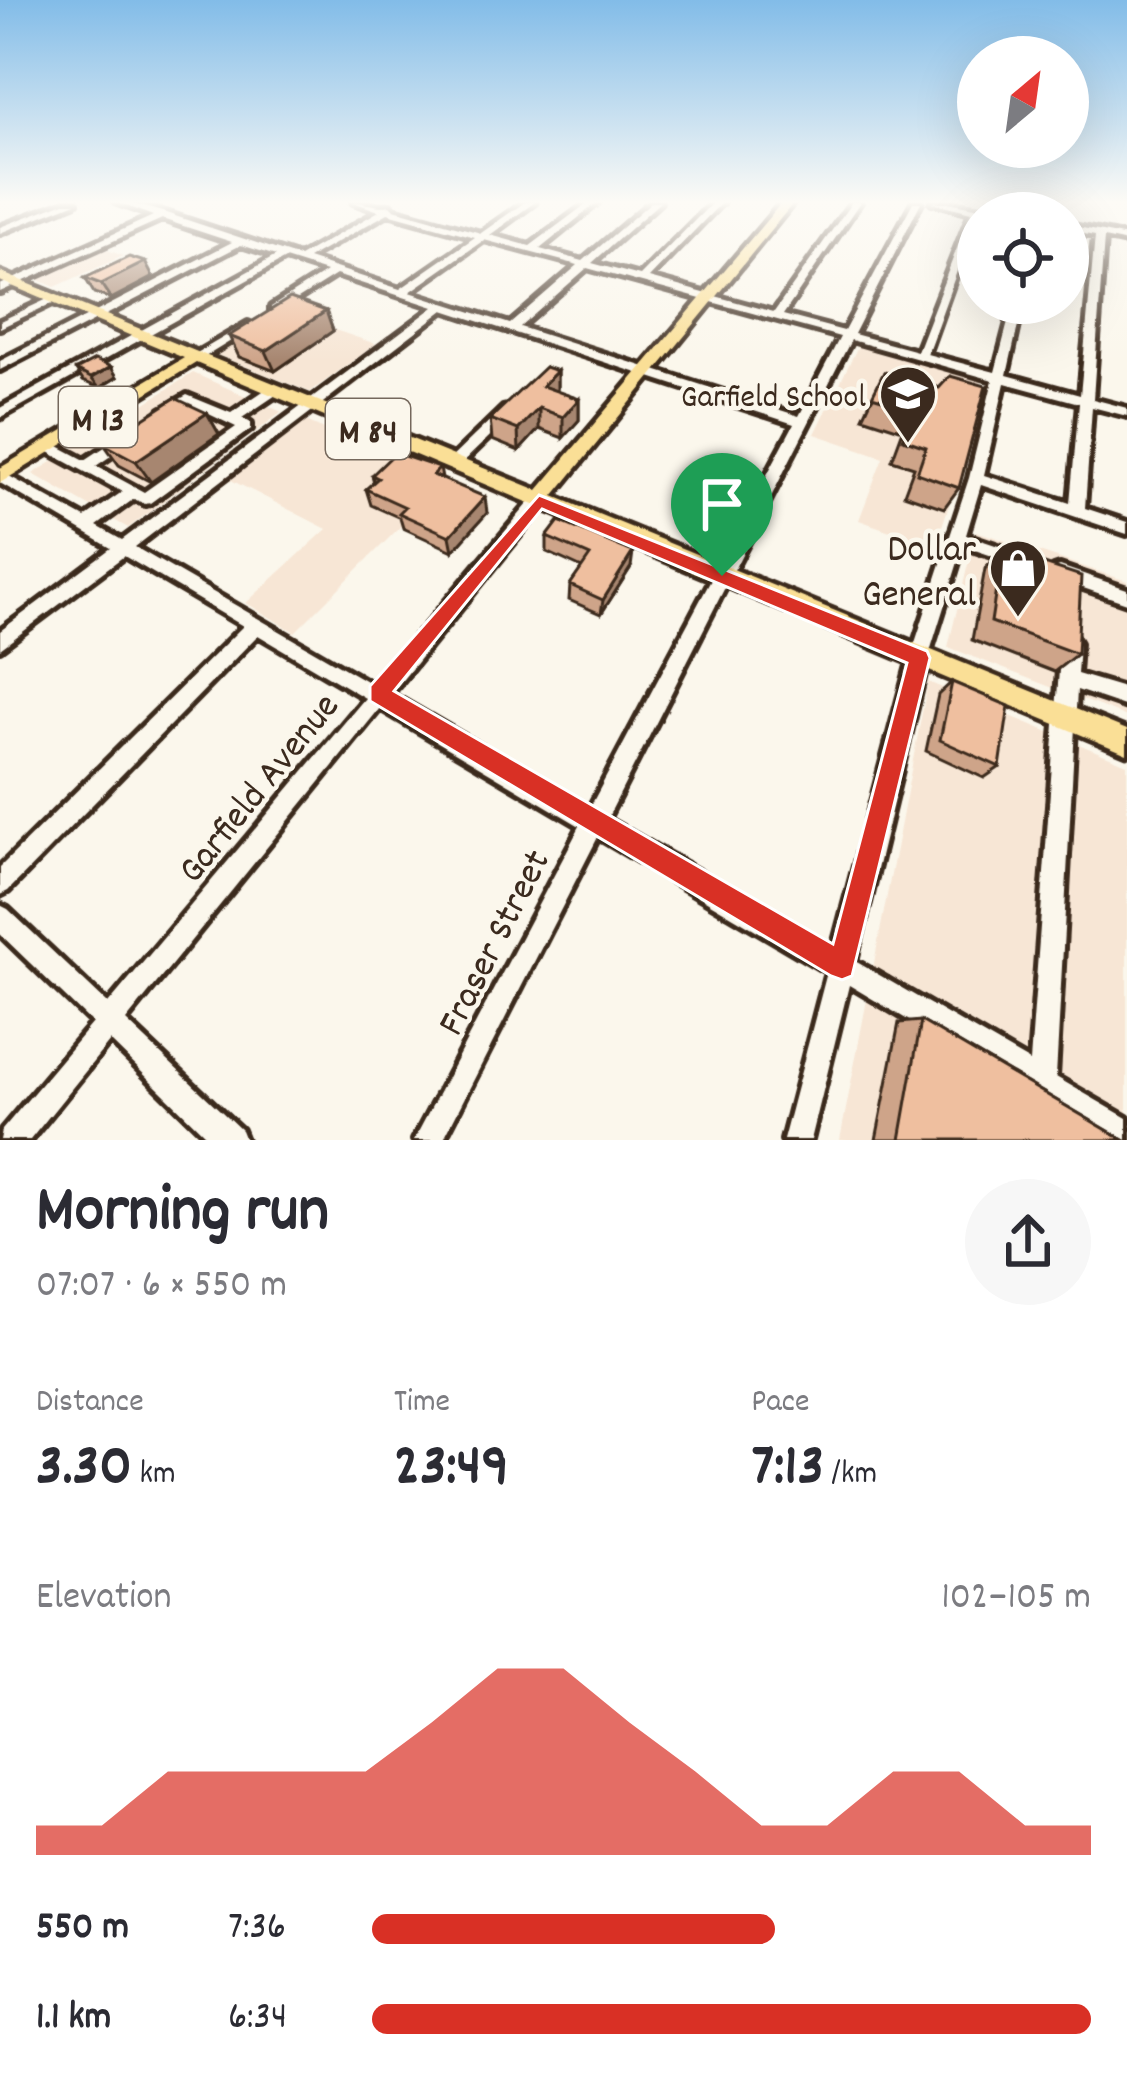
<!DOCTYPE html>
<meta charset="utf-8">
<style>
body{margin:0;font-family:Dekko,sans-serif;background:#f7f7f7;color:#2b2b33;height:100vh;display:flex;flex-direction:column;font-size:45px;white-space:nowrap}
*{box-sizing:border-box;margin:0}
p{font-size:39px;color:#7c7c81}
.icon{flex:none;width:66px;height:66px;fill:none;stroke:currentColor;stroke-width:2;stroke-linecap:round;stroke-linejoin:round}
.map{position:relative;height:1140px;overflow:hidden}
.details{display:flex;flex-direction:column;background:#fff;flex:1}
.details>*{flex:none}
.needle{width:78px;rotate:29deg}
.controls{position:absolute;left:957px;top:36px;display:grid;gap:24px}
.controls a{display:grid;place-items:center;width:132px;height:132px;border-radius:50%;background:#fff;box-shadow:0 12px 48px #0002;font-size:60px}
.pin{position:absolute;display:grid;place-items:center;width:102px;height:102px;color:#fff;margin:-123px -51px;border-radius:50% 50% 50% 0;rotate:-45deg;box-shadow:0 0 12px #0007}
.pin .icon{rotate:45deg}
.round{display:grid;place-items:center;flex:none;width:126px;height:126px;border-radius:63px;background:#f7f7f7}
.summary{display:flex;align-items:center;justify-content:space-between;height:204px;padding:0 36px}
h1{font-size:66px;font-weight:700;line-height:90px}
.stats{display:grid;grid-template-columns:repeat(3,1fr);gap:18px;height:204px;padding:12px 36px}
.stats div{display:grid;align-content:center}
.stats b{font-size:60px;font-weight:700}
.stats small{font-size:33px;font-weight:400}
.stats p{font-size:33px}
.chart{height:336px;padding:24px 36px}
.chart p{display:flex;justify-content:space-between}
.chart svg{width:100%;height:216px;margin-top:12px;fill:#d93025;opacity:.7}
ul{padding:0 36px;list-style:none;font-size:39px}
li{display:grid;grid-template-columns:192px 144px 1fr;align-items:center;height:90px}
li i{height:30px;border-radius:15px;background:#d93025}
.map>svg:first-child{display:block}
</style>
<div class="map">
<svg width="1127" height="1140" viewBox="0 0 1127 1140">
<rect width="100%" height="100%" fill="#fbf7ec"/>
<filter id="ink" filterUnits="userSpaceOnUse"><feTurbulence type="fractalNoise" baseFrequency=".00833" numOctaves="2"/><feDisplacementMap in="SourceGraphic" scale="24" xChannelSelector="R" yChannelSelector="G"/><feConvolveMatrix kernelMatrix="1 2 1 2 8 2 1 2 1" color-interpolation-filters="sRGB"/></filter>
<g filter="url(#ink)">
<g fill="#f7e6d5">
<polygon points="100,247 123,256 55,287 32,277"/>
<polygon points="282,312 376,344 310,392 215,354"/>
<polygon points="858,346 982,381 962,467 935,547 859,520 883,457 815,434"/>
<polygon points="193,373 282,412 128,528 33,474"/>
<polygon points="306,421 445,482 295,632 246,603 327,529 229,479"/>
<polygon points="976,531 1127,581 1127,717 948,647"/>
<polygon points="928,682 1127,764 1127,1140 840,1140"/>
</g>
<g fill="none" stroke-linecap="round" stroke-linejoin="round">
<defs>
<g id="minor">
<polygon points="65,202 76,202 0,233 0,227"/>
<path d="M115,202H127L166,213L299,257L379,211L353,202C364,202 379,208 390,205L394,209L481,233L525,202H535L490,235L530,246L589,202H598L540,249L583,261L651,202H660L592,263L640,276L713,202H722L649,278L774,312L852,202H860L783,315L844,331L913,202H921L854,334L917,351L971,212L932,202H948L992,210L997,213H978L927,354L995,372L1013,303H1023L1007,375L1080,395L1095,236L1068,231V225L1127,237V243L1104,238L1093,399L1127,408V416L1092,407L1085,508L1127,522V534L981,485L966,535L1025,555L1027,559L1025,563L1019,565L963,546L928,658L855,961L1030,1062L1061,643L1064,638L1070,635L1076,638L1079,643L1077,674L1127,689V707L1077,690L1056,1077L1127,1118V1140H1110L849,985L811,1140H783L827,972L598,837L443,1140H414L580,826L380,708L126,1021L241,1130L245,1140H211L110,1041L30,1140H0L2,1130L92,1023L0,934V905L8,909L108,1004L365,698L258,635L8,891L0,895V867L243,626L124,556L0,649V631L111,548L0,483V471L85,518L122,492L45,450V444H55L85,460L120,437H130V443L96,466L144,492L236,427L188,404L166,417L159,413L161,410L187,395L231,413L269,387H279V393L242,418L251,423V429L150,503L145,504L134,499L97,526L122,540L434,307L336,275L279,311H271V307L326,272L285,259L0,418V408L276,256L241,245L0,370V361L232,242L162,219L0,292V285L153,216ZM388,213L475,237L400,289L308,259ZM484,240L578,265L510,324L410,292ZM587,268L840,337L799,416L520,327ZM444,310L794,424L589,809L391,694L544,505L547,501L544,497H534L375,686L135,547ZM851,340L993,380L969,478L910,658L833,949L607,819ZM1005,383L1079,403L1070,503L984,475Z"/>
<polygon points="1037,202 1045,202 1043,213 1033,213"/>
<polygon points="52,297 61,299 0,328 0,321"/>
<polygon points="248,323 254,326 252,328 200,360 190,357"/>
<polygon points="508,407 515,411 513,414 457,468 447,468 445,465 447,462 503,408"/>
<polygon points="1060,566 1127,589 1127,603 1054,578 1052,573 1054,568"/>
</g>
<polygon id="major" points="782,202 794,202 554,496 1127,730 1127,754 196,363 0,483 0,468 184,358 0,281 0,272 538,490"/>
</defs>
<use href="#minor" stroke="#3b2a1e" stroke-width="10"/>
<use href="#major" stroke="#3b2a1e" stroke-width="9"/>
<use href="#minor" fill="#fbf7ec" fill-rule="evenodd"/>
<use href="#major" fill="#fadf96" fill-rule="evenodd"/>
</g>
<g fill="#cea489" stroke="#3b2a1e" stroke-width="3">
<polygon points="153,277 111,299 94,293 85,278"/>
<polygon points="326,311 333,331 275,371 239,357 229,336"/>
<polygon points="111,367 117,377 99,388 83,381 76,370"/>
<polygon points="557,371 557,392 579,399 579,420 563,438 539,429 519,451 492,440 490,419"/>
<polygon points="884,372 939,388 959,488 944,508 904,494 914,467 892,460 903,430 863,417"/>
<polygon points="207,413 219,434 151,482 119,465 104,444"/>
<polygon points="440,468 442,479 487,513 453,551 403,528 400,518 371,505 366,489 374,482 372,475"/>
<polygon points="547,537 631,567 601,614 569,600 570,585 582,568 547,552"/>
<polygon points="1002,550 1077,654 1054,672 972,640 985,569"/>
<polygon points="952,682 1000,767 984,778 926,751 938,695"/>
<polygon points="921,1021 1124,1140 876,1140 899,1023"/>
</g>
<g fill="#a7866f" stroke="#3b2a1e" stroke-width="3">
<polygon points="145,262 153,277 111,299 101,284"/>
<polygon points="326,311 333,331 275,371 266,351"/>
<polygon points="111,367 117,377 99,388 91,378"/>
<polygon points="557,371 557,392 542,386"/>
<polygon points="579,399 579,420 563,438 563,417"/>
<polygon points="539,408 539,429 519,451 518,430"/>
<polygon points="207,413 219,434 151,482 136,461"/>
<polygon points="485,497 487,513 453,551 450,536"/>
<polygon points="633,552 631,567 601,614 603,600"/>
</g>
<g fill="#efbf9f" stroke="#3b2a1e" stroke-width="3">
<polygon points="129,257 145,262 101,284 85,278"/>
<polygon points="290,298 326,311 266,351 229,336"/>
<polygon points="95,360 111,367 91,378 76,370"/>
<polygon points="545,367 557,371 542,386 579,399 563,417 539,408 518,430 490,419"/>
<polygon points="884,372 939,388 950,376 986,386 959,488 917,473 926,447 903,439 915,409 872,396"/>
<polygon points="175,398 207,413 136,461 104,444"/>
<polygon points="395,453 440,468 433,475 485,497 450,536 399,513 405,507 366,489 378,478 372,475"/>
<polygon points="559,521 633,552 603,600 570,585 590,556 547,537"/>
<polygon points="1002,550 1081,576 1077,654 991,622"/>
<polygon points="952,682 1009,706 1000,767 940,740"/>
<polygon points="921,1021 1124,1140 900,1140"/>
</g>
</g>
<linearGradient id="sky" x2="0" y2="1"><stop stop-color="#82bce8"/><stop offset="0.56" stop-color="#fdfbf6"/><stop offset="1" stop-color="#fdfbf6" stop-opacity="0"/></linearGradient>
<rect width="1127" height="361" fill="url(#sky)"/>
<path fill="#d93025" stroke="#fff" stroke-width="3" fill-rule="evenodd" d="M539,495L927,651L930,658L852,976L842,980L831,976L370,701V686ZM542,509L907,663L833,944L394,691Z"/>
<defs>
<symbol id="school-pin" viewBox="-11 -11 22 30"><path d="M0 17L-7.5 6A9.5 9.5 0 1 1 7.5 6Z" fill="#3b2a1e" stroke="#fbf7ec"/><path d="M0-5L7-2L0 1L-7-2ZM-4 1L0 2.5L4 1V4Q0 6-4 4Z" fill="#fff"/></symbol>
<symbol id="shop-pin" viewBox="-11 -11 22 30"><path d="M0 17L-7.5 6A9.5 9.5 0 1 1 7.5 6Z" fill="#3b2a1e" stroke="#fbf7ec"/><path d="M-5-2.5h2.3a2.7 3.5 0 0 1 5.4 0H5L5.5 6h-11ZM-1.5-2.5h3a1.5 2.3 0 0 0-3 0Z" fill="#fff"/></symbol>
</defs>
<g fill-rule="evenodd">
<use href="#school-pin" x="875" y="361" width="66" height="90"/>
<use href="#shop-pin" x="985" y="535" width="66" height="90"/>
</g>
<g text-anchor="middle" stroke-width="9" stroke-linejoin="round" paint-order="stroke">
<g font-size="33" fill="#3b2a1e" stroke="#fbf7ec" text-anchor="end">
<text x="866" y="406">Garfield School</text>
</g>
<g fill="#fbf7ec" stroke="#75685c" stroke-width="3">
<rect x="59" y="387" width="78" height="60" rx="9"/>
<rect x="326" y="399" width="84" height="60" rx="9"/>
</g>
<g font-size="36" font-weight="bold" fill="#3b2a1e">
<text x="98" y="430">M 13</text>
<text x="368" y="442">M 84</text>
</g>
<g font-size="39" fill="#3b2a1e" stroke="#fbf7ec" text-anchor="end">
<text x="976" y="560">Dollar<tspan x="976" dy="45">General</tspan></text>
</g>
<g font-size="39" fill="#3b2a1e" stroke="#fbf7ec">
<text transform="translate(256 786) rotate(-51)" y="14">Garfield Avenue</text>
<text transform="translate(491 941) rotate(-63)" y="14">Fraser Street</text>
</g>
</g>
</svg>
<div class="controls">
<a><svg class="needle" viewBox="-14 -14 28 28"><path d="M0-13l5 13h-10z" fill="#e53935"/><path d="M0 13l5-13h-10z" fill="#7c7c81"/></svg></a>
<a><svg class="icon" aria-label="locate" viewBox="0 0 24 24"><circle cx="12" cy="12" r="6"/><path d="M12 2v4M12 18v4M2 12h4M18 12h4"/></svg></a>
</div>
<div class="pin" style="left:722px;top:576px;background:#1e9e55"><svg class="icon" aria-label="arrive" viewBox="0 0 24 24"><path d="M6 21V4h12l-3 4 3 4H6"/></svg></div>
</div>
<section class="details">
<div class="summary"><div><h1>Morning run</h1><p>07:07 · 6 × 550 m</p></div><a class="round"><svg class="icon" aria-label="share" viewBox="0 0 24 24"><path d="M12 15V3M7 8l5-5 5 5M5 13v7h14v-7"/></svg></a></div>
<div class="stats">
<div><p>Distance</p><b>3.30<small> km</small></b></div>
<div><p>Time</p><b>23:49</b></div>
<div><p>Pace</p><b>7:13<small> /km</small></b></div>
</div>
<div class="chart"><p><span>Elevation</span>102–105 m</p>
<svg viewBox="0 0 160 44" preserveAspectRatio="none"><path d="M0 44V38L10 38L20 27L30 27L40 27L50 27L60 17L70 6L80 6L90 17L100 27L110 38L120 38L130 27L140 27L150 38L160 38V44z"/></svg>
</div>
<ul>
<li><b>550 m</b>7:36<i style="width:56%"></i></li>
<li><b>1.1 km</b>6:34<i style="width:100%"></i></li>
</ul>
</section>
